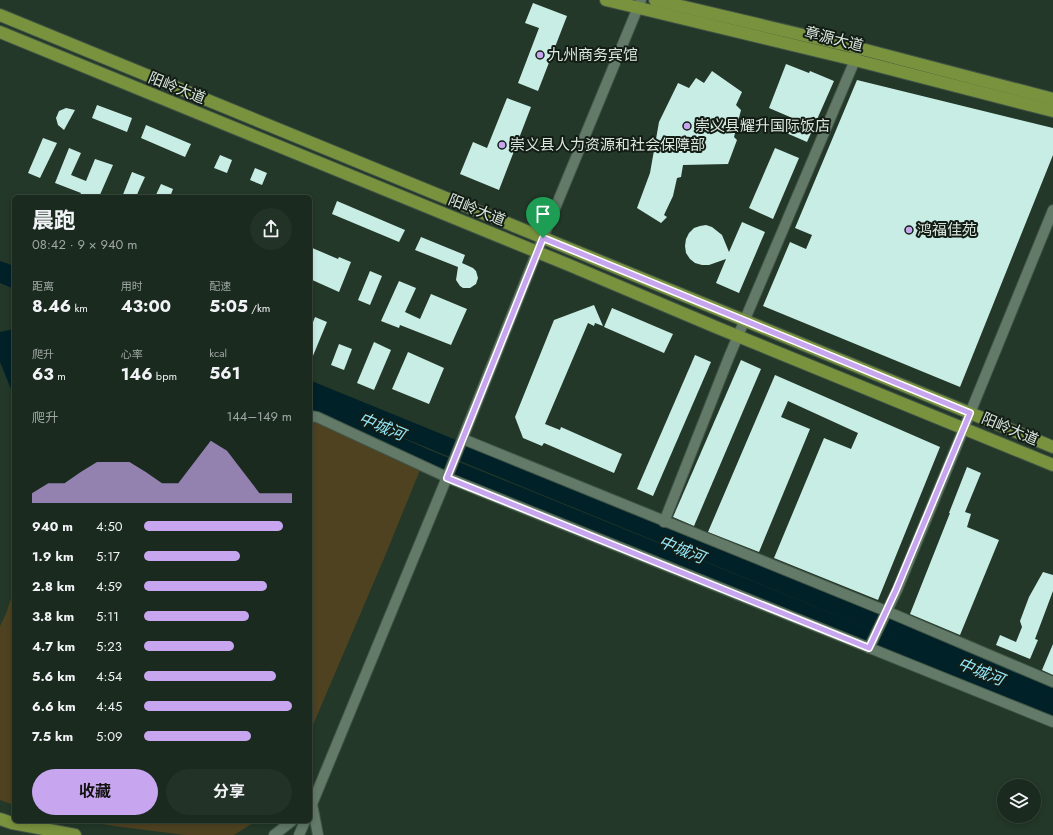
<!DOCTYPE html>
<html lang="zh">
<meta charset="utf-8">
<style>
body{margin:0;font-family:Jost,"Noto Sans SC",sans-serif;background:#233227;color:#f1f3f6;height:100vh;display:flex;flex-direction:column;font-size:15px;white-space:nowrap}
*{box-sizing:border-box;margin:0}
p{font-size:13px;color:#9fa7a4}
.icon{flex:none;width:22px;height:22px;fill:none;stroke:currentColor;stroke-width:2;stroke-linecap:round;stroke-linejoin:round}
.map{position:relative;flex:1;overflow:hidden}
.drawer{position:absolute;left:12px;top:195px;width:300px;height:628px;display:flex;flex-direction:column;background:#1a2a1e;border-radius:6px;box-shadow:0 2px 6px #0003,0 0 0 1px #38463c}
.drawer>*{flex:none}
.tools{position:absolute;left:997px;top:779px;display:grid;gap:8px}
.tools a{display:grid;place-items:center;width:44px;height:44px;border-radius:50%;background:#1a2a1e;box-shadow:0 2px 6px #0003,0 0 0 1px #38463c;font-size:20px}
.pin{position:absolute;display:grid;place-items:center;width:34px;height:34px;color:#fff;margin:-41px -17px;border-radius:50% 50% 50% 0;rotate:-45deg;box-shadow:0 0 4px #0007}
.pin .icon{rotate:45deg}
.round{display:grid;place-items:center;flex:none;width:42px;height:42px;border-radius:21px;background:#233227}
.summary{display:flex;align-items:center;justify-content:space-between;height:68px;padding:0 20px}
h1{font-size:22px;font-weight:700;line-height:30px}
.figures{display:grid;grid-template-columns:repeat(3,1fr);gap:6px;height:68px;padding:4px 20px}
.figures div{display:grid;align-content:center}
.figures b{font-size:17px;font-weight:700}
.figures small{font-size:11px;font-weight:400}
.figures p{font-size:11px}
.chart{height:112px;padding:8px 20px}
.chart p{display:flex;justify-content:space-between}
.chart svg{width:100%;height:72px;margin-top:4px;fill:#c7a6ef;opacity:.7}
.primary-button{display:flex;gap:8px;margin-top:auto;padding:8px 20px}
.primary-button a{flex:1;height:46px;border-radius:24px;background:#c7a6ef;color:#111;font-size:16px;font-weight:700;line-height:46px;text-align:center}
.primary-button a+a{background:#233227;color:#f1f3f6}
ul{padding:0 20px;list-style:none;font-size:13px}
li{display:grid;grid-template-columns:64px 48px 1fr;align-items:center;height:30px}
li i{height:10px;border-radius:5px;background:#c7a6ef}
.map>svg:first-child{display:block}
</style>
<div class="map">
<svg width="1053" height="835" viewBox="0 0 1053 835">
<rect width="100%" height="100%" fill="#233828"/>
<g fill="#4e4221">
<polygon points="310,407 424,460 385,556 310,732"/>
<polygon points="14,589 14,805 0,800 0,626 6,614"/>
<polygon points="84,821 256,821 234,835 185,835 114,826"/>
</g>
<g fill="#002128">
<polygon points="0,261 14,266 14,289 0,283"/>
<polygon points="14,329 14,390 11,389 0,362 0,332"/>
</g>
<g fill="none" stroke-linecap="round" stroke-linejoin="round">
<g stroke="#002128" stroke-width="18">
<polyline points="310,390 1053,694"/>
<polyline points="310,407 423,457 1053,713"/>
</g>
</g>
<g fill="#c8ede5">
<polygon points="533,3 567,16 538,91 518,83 539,28 525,23"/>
<polygon points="786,64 809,73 810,71 834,81 807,142 784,132 790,117 769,108"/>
<polygon points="712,71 742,92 736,105 741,110 734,137 737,140 728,164 683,165 681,177 677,178 673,196 664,215 667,217 661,223 637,208 650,173 659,122 678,83 689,88 696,78 704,83"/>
<polygon points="857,80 1053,128 1053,155 960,387 763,306 790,242 806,249 812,235 795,228"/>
<polygon points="507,98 531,107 499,190 460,174 473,142 487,148"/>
<polygon points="97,105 132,118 127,132 92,118"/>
<polygon points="66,108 75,110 64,130 58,125 56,118 59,111"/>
<polygon points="146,125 191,144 185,157 141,138"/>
<polygon points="43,138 57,143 40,178 28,173"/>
<polygon points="69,148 81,153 71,175 86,181 95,159 113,165 99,197 79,197 81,193 55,183"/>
<polygon points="775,148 799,158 773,219 749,208"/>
<polygon points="220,155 232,160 227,173 214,168"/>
<polygon points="255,168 267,173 262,185 250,180"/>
<polygon points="132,172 145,177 139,190 136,197 122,197"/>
<polygon points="161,184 173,189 170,197 155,197"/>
<polygon points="337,201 405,230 399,242 332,214"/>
<polygon points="742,222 765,232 739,293 716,283 726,259 709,265 702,265 695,263 690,259 686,253 685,246 686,239 689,233 694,228 700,226 706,225 712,227 722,235 729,252"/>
<polygon points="421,237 465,255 462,263 473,268 476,271 478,278 476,284 470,288 463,288 460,286 456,280 458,267 415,250"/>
<polygon points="310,247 338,259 339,257 351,262 339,292 310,279"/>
<polygon points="370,271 382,276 370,305 358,300"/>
<polygon points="399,281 416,288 405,312 420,319 431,294 467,309 451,345 400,325 399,328 381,321"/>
<polygon points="594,305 603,326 595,323 594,326 588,323 545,424 560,430 561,427 622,454 614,473 544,443 542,446 523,438 515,417 554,320"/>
<polygon points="612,308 673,334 664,353 604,327"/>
<polygon points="315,317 327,322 310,363 310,330"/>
<polygon points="374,342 391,350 374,390 357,383"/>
<polygon points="339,344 352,349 344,370 331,365"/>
<polygon points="408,352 444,368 429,404 392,389"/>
<polygon points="695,355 711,362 653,496 637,489"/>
<polygon points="741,360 761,369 694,526 673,517"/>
<polygon points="775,375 940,447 878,600 774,558 824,438 851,449 858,433 788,401 781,417 810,429 759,552 708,532"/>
<polygon points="967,467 981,473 965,512 971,514 967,527 999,540 960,635 910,614 950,513 949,513"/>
<polygon points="1043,572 1053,575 1053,591 1035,639 1038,640 1030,659 996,645 1000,635 1016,642 1022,627 1020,621 1029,597"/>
<polygon points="1053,644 1053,675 1042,670"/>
</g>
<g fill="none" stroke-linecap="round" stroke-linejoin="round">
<defs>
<g id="minor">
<polyline points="310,416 317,417 453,480 1053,722"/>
<polyline points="463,439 886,611 1053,682"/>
<polyline points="664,522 729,357 855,60 858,48"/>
<polyline points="869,648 897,590 957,445 1053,210"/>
<polyline points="312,804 318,835"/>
<polyline points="310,809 450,470 537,252 641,0"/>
<polyline points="274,835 292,821"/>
<polyline points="299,835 305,821"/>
</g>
<g id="major">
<polyline points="606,0 855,60 1053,111"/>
<polyline points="655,0 858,48 1053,99"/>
<polyline points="0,15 1053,447"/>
<polyline points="0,32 569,265 718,328 1053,465"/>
<polyline points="0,819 12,823 75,835"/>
</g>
</defs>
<use href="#minor" stroke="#405345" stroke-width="12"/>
<use href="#major" stroke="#405345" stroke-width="14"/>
<use href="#minor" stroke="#627a67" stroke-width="10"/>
<use href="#major" stroke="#79923e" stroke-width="12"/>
</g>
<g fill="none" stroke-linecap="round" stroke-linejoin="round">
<defs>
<polygon id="route" points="543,238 970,413 896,590 869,648 447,478"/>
</defs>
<use href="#route" stroke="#fff" stroke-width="8"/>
<use href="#route" stroke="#c7a6ef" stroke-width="5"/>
</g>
<g fill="#c7a6ef" stroke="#131d15" stroke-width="1.5">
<circle cx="540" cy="55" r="4"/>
<circle cx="687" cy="126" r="4"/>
<circle cx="502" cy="145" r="4"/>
<circle cx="909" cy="230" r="4"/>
</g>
<g text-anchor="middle" stroke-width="4" stroke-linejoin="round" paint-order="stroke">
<g font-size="15" fill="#dae7dd" stroke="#131d15">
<text transform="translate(834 39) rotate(14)" y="5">章源大道</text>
<text transform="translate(177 88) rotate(22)" y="5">阳岭大道</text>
<text transform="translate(477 210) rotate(22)" y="5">阳岭大道</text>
<text transform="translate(1010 429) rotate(23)" y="5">阳岭大道</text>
</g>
<g font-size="15" fill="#dae7dd" stroke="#131d15" text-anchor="start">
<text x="548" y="60">九州商务宾馆</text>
<text x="695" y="131">崇义县耀升国际饭店</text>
<text x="510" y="150">崇义县人力资源和社会保障部</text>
<text x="917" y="235">鸿福佳苑</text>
</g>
<g font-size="16" font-style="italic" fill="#93e6f8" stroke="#131d15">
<text transform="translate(382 426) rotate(22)" y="6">中城河</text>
<text transform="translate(682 549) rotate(22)" y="6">中城河</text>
<text transform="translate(981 671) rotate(22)" y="6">中城河</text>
</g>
</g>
</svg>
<div class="tools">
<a><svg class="icon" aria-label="layers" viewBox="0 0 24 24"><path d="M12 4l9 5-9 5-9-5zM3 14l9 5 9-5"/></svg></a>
</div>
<div class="pin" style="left:543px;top:238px;background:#1e9e55"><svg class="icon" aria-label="arrive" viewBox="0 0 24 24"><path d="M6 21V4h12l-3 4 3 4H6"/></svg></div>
<section class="drawer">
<div class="summary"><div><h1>晨跑</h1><p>08:42 · 9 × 940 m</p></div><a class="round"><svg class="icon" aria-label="share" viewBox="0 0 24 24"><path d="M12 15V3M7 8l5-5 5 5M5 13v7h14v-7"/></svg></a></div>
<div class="figures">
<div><p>距离</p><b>8.46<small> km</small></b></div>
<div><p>用时</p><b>43:00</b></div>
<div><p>配速</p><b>5:05<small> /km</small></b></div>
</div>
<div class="figures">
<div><p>爬升</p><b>63<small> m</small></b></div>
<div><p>心率</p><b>146<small> bpm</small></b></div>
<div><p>kcal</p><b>561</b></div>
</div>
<div class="chart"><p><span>爬升</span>144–149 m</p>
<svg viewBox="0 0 160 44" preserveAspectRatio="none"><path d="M0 44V38L10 32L20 32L30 25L40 19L50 19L60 19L70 25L80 32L90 32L100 19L110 6L120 12L130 25L140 38L150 38L160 38V44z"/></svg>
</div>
<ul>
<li><b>940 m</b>4:50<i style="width:94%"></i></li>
<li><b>1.9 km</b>5:17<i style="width:65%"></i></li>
<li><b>2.8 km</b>4:59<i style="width:83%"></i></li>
<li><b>3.8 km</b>5:11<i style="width:71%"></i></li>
<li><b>4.7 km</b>5:23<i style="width:61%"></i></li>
<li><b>5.6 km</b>4:54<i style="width:89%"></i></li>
<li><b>6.6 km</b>4:45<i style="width:100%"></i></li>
<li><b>7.5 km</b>5:09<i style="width:72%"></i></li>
</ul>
<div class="primary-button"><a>收藏</a><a>分享</a></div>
</section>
</div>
